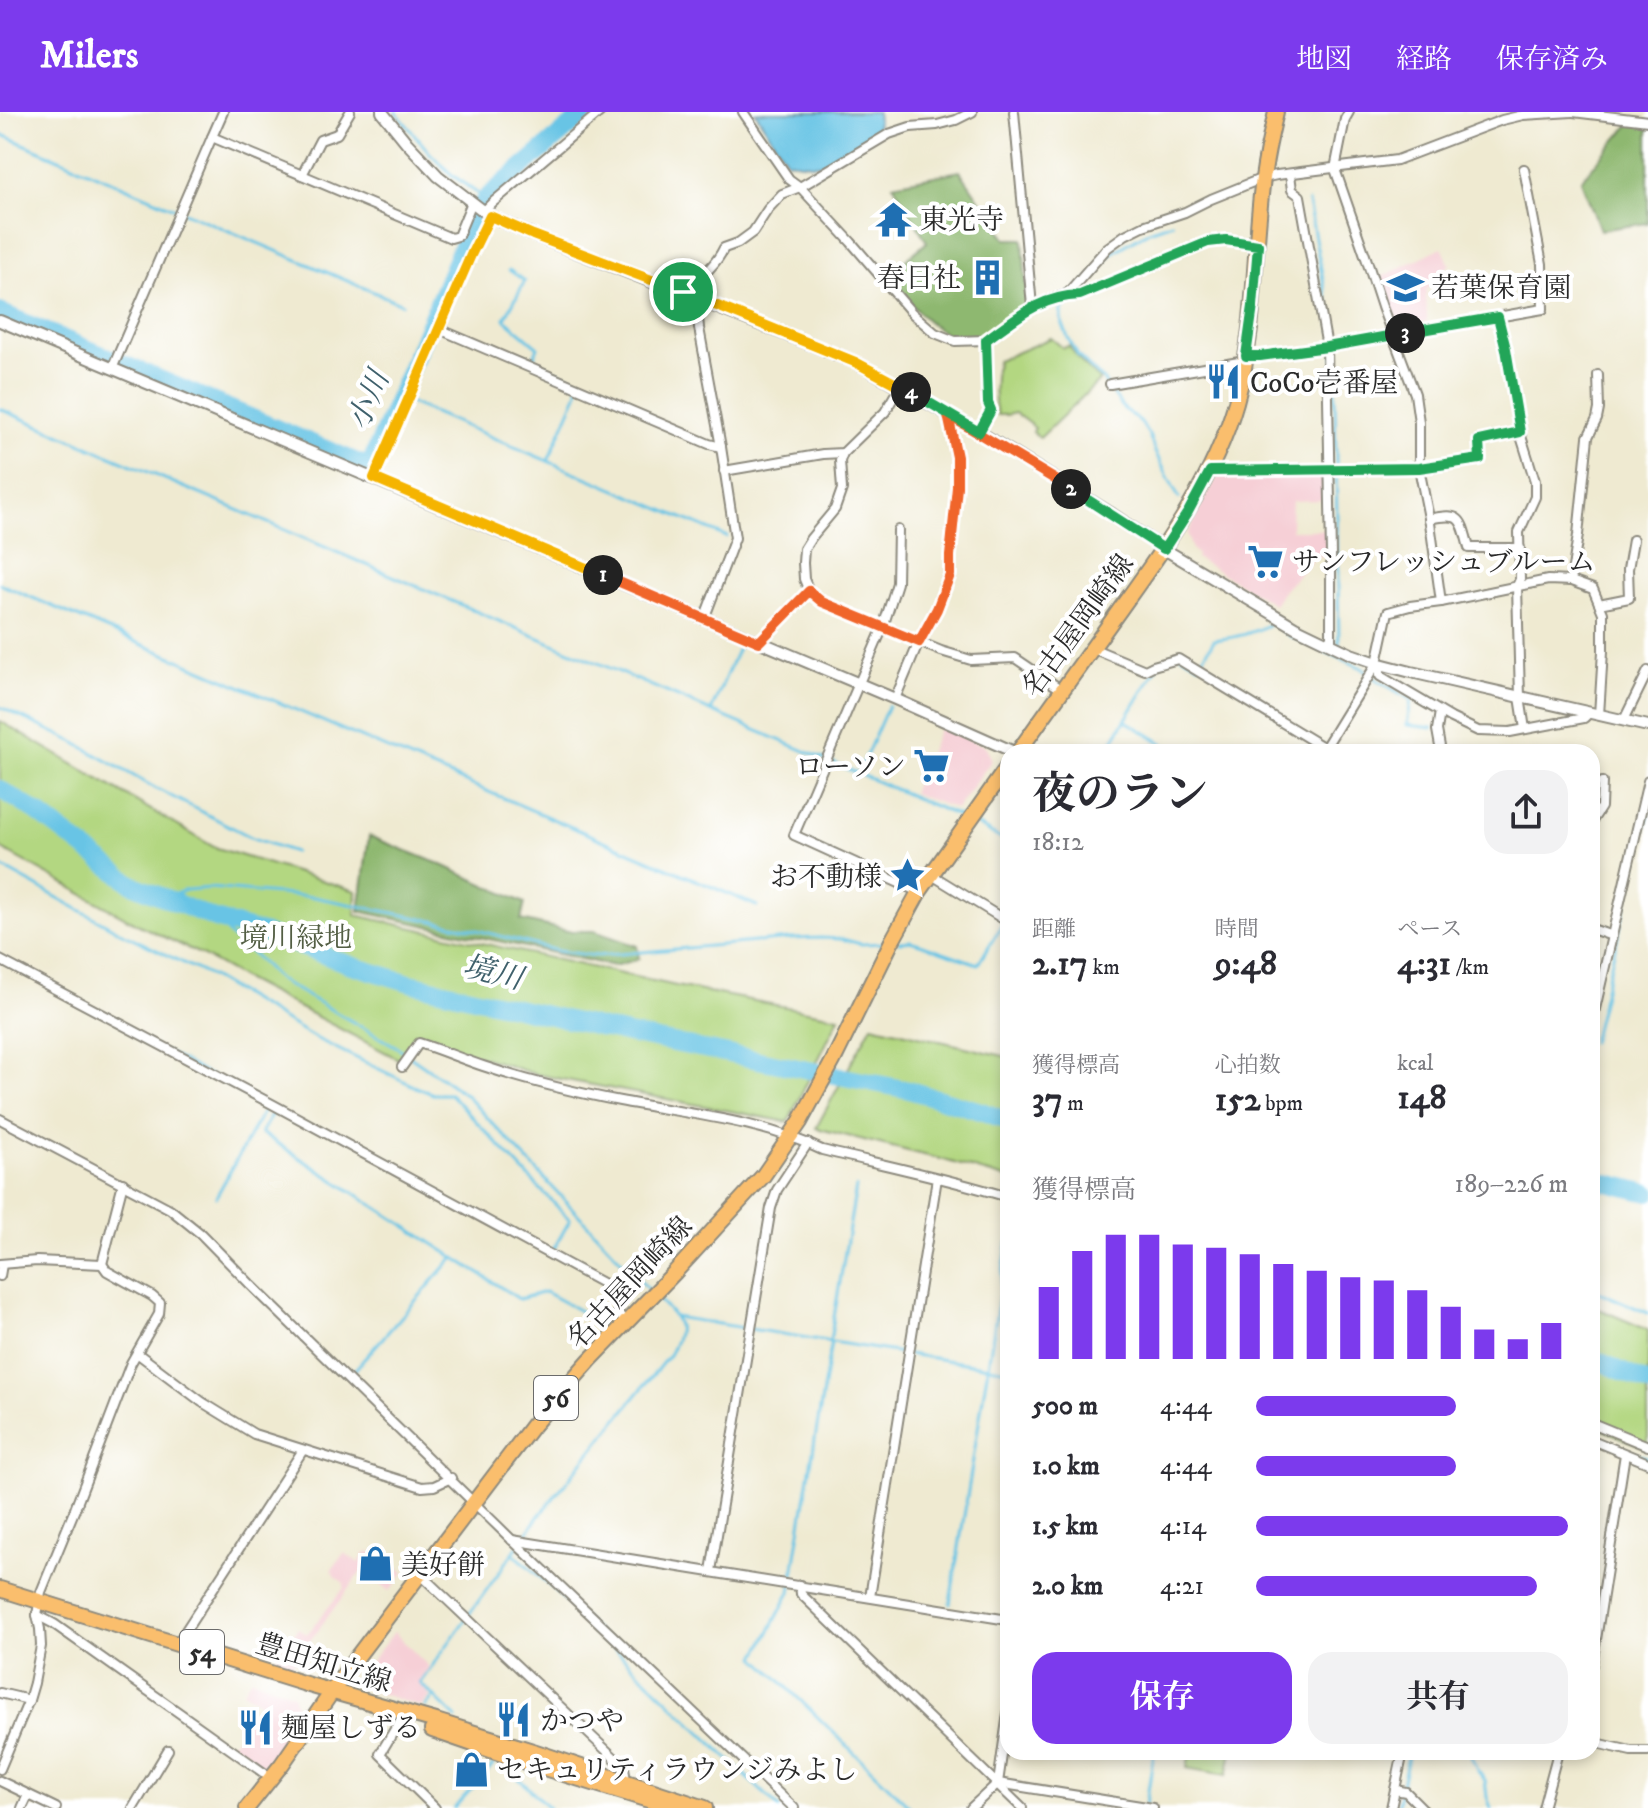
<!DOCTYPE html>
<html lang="ja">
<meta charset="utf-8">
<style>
body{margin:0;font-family:"IM FELL DW Pica","Noto Serif JP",serif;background:#f2f2f3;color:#2b2b33;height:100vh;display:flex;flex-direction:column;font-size:30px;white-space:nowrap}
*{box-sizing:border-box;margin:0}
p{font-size:26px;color:#7c7c81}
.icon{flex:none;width:44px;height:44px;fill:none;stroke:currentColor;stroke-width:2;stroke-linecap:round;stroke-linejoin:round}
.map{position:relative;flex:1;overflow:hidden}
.details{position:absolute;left:1000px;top:632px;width:600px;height:1016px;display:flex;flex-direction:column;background:#fff;border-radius:24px;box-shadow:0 4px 12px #0003}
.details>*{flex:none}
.pin{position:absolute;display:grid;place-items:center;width:68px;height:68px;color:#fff;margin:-34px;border:4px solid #fff;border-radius:50%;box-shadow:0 2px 8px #0007}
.km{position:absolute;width:40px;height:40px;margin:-20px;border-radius:50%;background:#222;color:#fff;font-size:22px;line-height:40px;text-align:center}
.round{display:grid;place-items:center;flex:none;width:84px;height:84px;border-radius:24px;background:#f2f2f3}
.overview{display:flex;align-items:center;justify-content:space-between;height:136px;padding:0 32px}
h1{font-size:44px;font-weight:700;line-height:60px}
.stats{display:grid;grid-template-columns:repeat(3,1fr);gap:12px;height:136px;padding:8px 32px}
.stats div{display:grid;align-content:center}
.stats b{font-size:34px;font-weight:700}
.stats small{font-size:22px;font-weight:400}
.stats p{font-size:22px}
.chart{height:224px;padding:16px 32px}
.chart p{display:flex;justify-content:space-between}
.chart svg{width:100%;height:144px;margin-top:8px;stroke:#7c3aed;stroke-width:6}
.action{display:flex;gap:16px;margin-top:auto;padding:16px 32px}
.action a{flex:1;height:92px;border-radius:24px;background:#7c3aed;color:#fff;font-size:32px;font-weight:700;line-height:92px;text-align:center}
.action a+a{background:#f2f2f3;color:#2b2b33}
ul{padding:0 32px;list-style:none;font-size:26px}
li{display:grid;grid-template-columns:128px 96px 1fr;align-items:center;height:60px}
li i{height:20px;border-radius:10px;background:#7c3aed}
header{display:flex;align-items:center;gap:48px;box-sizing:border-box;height:112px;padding:0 40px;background:#7c3aed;color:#fff}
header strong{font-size:38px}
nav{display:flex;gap:44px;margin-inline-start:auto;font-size:28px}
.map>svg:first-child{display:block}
</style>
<header>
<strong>Milers</strong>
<nav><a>地図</a><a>経路</a><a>保存済み</a></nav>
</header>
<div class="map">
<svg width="1648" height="1696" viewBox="0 0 1648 1696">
<rect width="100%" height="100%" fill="#fff"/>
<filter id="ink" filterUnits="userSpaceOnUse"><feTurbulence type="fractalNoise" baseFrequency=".0125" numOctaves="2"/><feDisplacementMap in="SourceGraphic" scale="16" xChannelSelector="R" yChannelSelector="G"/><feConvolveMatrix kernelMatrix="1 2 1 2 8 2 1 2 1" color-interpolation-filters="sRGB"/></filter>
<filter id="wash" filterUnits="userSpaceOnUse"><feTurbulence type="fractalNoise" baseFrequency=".006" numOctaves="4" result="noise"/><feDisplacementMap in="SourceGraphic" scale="32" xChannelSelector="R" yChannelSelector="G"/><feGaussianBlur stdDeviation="1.8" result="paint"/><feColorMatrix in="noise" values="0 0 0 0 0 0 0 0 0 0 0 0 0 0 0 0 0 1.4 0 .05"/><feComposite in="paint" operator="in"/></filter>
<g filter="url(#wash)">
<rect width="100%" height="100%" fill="#efead1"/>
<g fill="#f6cfd6">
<polygon points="1442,135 1450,153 1433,163 1435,173 1426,177 1427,210 1394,215 1385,192 1379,169 1380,166"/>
<polygon points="1327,360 1327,388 1292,389 1291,418 1327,418 1327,444 1316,444 1284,478 1274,492 1196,446 1197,442 1192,438 1187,422 1219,361"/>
<polygon points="940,615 986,635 992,648 956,697 912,681"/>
<polygon points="370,1439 404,1460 390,1479 379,1471 382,1464 364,1456 291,1554 272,1550 298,1516 307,1522 344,1476 344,1471 333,1463 334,1461 331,1459 344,1441 359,1451 366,1440 369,1442"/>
<polygon points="394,1520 429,1555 418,1571 430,1584 421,1595 372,1579 365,1557"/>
<polygon points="251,1566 293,1582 299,1606 262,1655 231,1632 261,1591 243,1579"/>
</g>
<g fill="#b3d781" stroke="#6f8156" stroke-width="2">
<path d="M1051,226L1063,236L1069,234L1082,251L1100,268L1040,326L1033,320L1035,316L1015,301L1006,303H997C993,285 994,267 997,249Z"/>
<polygon points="0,609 214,735 356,779 355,803 676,874 839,905 788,1010 535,962 417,924 400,948 248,869 198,841 137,812 0,736"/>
<polygon points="872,913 1008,945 1008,1067 944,1048 816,1016"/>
<polygon points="1592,1194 1648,1218 1648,1337 1592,1313"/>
<polygon points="1190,1640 1232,1640 1227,1663 1187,1656"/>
</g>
<g fill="#8eb86f" stroke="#5c724d" stroke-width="2">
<polygon points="1648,12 1648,111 1600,118 1581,68 1629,13"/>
<path d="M960,59L1006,127H1023L1027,192C1014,201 1001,214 987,221C944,243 910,190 888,163L927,130L893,72Z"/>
<polygon points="369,724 442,753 525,791 521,808 567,819 594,819 637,834 639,847 614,854 359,799"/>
</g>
<path fill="#67c4e5" stroke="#497888" stroke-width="2" d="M755,0H877C878,7 879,13 875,19C868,28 831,49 819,52C809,53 797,50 787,49Z"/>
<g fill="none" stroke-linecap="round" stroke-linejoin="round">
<g stroke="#67c4e5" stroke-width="3">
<polyline points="396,0 429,40 451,62 485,87"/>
<polyline points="0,22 402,192"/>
<polyline points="1308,90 1334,224 1339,532"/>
<polyline points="509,158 525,169 505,206 506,208 538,235 532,250 578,269 578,280 548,349"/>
<polyline points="1077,181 1112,141 1149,119 1172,111"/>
<polyline points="1072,187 1061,198 1061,207 1068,226 1078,244 1103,268 1122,295 1141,311 1149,323 1155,340 1179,386"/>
<polyline points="399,286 727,425"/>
<polyline points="0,297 965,707"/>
<polyline points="0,472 757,794"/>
<path d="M1170,545L1178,541L1199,553L1214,528C1235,526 1254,521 1272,511L1290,524L1362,556L1377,568L1411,588L1407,613L1433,616"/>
<polyline points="0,595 74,630 155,676 253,726 294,740"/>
<polyline points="711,599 741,529"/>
<polyline points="1126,609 1177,640"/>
<polyline points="1106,640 1158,554"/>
<polyline points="858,662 888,594"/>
<polyline points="975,712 1008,731"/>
<polyline points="0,754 118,819 210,864 315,926 416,975 433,982 450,982 570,1108 553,1138"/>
<polyline points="164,786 186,778 210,776 314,785 473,817 558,839 597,844 790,827 821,826 842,827 861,832 887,831"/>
<polyline points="215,807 231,825 252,841 279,868 397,935 465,982 649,1178"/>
<polyline points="899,830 910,829 920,832 978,852 1008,803"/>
<polyline points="1592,930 1648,701"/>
<polyline points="166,940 265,993 265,996 216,1085"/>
<polyline points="274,998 261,1021 519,1187 545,1180 602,1211"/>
<polyline points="1592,1177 1648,1201"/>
<polyline points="675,1205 1008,1258"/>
<polyline points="830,1229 856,1075"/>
<polyline points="831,1230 790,1480 756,1545 911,1696"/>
<polyline points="351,1262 454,1145"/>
<polyline points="1592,1324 1648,1346"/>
<path d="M521,1429L538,1405L669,1243C686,1213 679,1209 657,1186"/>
<polyline points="517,1435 513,1441 549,1473 779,1696"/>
<polyline points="950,1491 1008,1130"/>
<polyline points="425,1595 434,1584"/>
<polyline points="456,1606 420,1571 513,1441"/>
<polyline points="1469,1640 1477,1658 1485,1668 1487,1685 1491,1696"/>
<polyline points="508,1656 549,1696"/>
<polyline points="1146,1692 1154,1640"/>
<polyline points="454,1696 493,1653"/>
<polyline points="1397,1696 1409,1640"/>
</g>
<g stroke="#67c4e5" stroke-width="18">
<polyline points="0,200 369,355 474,105 485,87 587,0"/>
<polyline points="0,677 38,701 132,772 215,807 269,823 351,853 410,871 628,922 909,978 984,1000 1008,1009"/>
<polyline points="1592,1067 1648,1081"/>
<polyline points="1592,1246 1648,1271"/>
</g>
</g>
</g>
<g filter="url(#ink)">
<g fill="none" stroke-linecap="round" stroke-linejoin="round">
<defs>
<g id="minor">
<polyline points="223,0 212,25 451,126 458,124 472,90"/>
<polyline points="743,0 789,67 800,75 851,130 912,201 935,221 955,229 986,228 1032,194 1066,183 1107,136 1125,123 1143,114 1185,100 1211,87 1263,66 1277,63 1397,48 1502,8 1523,3 1572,0"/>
<polyline points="1014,0 1032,194"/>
<polyline points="1349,0 1345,7 1335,57 1366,146 1382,195 1415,282 1419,310 1419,356 1430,411 1441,490 1548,468 1571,469 1593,477 1603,501 1603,539 1599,603"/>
<polyline points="1573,0 1648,9"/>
<polyline points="1290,62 1292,78 1300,84 1327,235 1331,443 1331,532"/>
<polyline points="302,63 320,28 337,22 350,0"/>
<polyline points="484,99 492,91 600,0"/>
<path d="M683,180C698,167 715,155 724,136L738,131L753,120L768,97L782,82L800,75L889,22L910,15L937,13L956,8L972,0"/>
<polyline points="1066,183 1080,183 1208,130 1226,128 1257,133"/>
<polyline points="696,185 699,216 721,335 735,426 704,507"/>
<polyline points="1498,205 1506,237 1520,321 1535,369 1535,385 1519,420 1520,467 1517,474 1520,585 1525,617"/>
<polyline points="439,217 709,332 721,335"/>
<polyline points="1246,244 1260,244 1327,235 1543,197 1542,152 1524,57"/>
<polyline points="112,257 212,25"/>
<polyline points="1110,272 1245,249"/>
<polyline points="979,320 991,298 988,291 986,228"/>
<polyline points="843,341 840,349 842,377 835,397 811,426 804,437 803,451 804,467 809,479 822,490 941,539 971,548 1015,546 1062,578"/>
<polyline points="724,359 823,342 843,341 885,300 900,274"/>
<polyline points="1210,359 1419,356 1480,347 1479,329 1520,320"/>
<polyline points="374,366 471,143 490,104"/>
<path d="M1429,407C1462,400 1461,406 1469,436H1520"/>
<polyline points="898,418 897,471 883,515 794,723 919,780"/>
<polyline points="1571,469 1578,423 1588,325 1597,307 1599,297 1598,263"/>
<polyline points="1599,492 1629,486 1628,457 1633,428"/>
<polyline points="759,530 809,479"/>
<polyline points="1092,536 1145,558 1153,554 1178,547 1331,640"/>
<polyline points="1380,552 1380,564 1451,606 1478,619 1510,620 1584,606 1589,601"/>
<polyline points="895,587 919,530 937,497 950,463 950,444 957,375 957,345 948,303"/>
<polyline points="1440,600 1437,618 1441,640"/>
<polyline points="1624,608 1648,559"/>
<polyline points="1323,639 1377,551 1388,500 1410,494 1441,490"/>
<polyline points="1592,709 1601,695 1602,670"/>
<polyline points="932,763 1008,810"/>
<polyline points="1592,817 1612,824"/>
<polyline points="0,848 272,992 619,1180 618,1201 626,1211"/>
<polyline points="1592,910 1648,669"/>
<path d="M402,955L419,931C441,938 462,947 483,954C527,969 574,980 620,989C688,1002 759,1008 822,1038C884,1053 947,1066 1008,1085"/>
<polyline points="0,1007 170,1097 201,1122 251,1173 512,1428 794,1696"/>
<polyline points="0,1152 37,1149 102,1152 107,1159 152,1184 160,1191 159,1202 131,1251 75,1397 41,1480 37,1503 40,1517 41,1534 34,1571 29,1588 0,1657"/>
<polyline points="102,1152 123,1071"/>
<polyline points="0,1164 2,1152"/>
<polyline points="137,1241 202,1290 254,1322 422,1375 434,1374 451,1366"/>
<polyline points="1592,1311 1648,1334"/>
<polyline points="1592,1328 1648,1351"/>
<polyline points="512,1428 1008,1508"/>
<polyline points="711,1459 771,1096 777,1078 808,1031"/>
<polyline points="420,1462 624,1655 626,1669"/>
<polyline points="800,1473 801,1482 1022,1696"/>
<polyline points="870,1485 937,1066"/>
<polyline points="37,1503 54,1512 271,1666"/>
<polyline points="177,1532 303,1338"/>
<polyline points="1592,1553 1625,1342"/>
<polyline points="0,1581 29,1588"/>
<polyline points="404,1602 380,1642 435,1696"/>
<polyline points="1592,1630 1631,1639 1648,1639"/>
<polyline points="0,1669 56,1696"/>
<polyline points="998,1671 1153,1696"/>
<polyline points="1395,1678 1406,1680 1422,1696"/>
<polyline points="22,1696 28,1683"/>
<polyline points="133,1696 168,1638"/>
<polyline points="971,1696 998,1671 1008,1601"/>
<polyline points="1391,1696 1403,1640"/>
<polyline points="1543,1696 1558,1640"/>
</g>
<g id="tertiary">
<polyline points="382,0 407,31 438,64 490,104 533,123 855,250 979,320 1112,402 1164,437 1295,515 1351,542 1380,552 1411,560 1648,614"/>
<polyline points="0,209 895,587 1014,640"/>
</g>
<g id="primary">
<path d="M1018,640C1052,592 1087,544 1121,496C1168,431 1214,367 1236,290C1257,216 1253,140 1263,66C1266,44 1271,21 1276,0"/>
<polyline points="0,1477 309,1573 436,1609 536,1640 705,1696"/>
<polyline points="432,1618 531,1652 671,1695"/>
<polyline points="247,1696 282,1652 347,1558 533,1313 590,1248 675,1160 763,1064 800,1010 833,949 892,829 919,780 1008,654"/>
</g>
</defs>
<use href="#minor" stroke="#8d8a7e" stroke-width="12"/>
<use href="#tertiary" stroke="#8d8a7e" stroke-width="14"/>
<use href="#primary" stroke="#8d8a7e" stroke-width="18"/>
<use href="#minor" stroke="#fff" stroke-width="8"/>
<use href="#tertiary" stroke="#fff" stroke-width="10"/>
<use href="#primary" stroke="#fabe6d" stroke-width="14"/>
</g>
</g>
<g fill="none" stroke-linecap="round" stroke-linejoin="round" filter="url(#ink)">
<defs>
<polyline id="split-1" points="603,463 374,366 471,143 490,104 533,123 683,180"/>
<polyline id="split-2" points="603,463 759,530 809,479 822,490 919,530 937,497 950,463 950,444 957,375 957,345 948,303 1071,377"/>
<polyline id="split-3" points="1071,377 1164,437 1188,400 1210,359 1419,356 1480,347 1479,329 1520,320 1506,237 1498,205 1405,221"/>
<path id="split-4" d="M911,280L979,320L991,298L988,291L986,228C1016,206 1040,184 1080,183L1208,130L1226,128L1258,133L1253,194L1246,244H1260L1327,235L1405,221"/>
<polyline id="split-5" points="683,180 855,250 911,280"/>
</defs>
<use href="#split-1" stroke="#fff" stroke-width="16"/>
<use href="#split-2" stroke="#fff" stroke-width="16"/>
<use href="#split-3" stroke="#fff" stroke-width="16"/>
<use href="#split-4" stroke="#fff" stroke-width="16"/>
<use href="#split-5" stroke="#fff" stroke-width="16"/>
<use href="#split-1" stroke="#f5b400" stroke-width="10"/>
<use href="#split-2" stroke="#f0652b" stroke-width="10"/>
<use href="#split-3" stroke="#22a559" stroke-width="10"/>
<use href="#split-4" stroke="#22a559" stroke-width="10"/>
<use href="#split-5" stroke="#f5b400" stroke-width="10"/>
</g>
<defs>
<symbol id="temple-bare" viewBox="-9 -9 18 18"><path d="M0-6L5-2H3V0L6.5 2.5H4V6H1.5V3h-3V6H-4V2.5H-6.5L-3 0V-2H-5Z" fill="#1f6fb2" stroke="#fff" stroke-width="2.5" paint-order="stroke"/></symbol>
<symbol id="building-bare" viewBox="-9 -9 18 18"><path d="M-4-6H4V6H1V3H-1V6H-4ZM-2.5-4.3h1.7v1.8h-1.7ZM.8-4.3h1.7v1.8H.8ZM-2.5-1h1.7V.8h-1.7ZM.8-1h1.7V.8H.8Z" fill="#1f6fb2" stroke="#fff" stroke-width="2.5" paint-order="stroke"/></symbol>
<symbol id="school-bare" viewBox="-9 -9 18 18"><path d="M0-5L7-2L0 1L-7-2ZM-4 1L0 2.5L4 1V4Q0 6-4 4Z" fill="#1f6fb2" stroke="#fff" stroke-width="2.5" paint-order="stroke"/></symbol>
<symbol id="restaurant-bare" viewBox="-9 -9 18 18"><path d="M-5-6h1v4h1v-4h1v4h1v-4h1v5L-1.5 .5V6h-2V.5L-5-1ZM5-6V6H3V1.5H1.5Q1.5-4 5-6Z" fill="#1f6fb2" stroke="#fff" stroke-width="2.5" paint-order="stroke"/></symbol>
<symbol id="supermarket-bare" viewBox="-9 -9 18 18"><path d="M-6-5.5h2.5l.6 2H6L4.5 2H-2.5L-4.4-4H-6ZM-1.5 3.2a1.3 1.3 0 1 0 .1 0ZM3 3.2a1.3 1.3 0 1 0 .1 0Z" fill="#1f6fb2" stroke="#fff" stroke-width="2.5" paint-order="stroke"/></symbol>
<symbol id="sight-bare" viewBox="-9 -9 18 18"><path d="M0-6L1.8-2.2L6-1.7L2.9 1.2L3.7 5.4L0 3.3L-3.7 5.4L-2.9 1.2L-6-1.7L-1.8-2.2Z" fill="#1f6fb2" stroke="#fff" stroke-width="2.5" paint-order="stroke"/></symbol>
<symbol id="shop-bare" viewBox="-9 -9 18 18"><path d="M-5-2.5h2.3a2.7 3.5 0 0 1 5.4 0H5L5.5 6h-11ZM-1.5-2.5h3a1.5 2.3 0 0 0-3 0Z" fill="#1f6fb2" stroke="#fff" stroke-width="2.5" paint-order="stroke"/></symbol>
</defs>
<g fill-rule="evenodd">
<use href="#temple-bare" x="868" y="82" width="51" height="51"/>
<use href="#building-bare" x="962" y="140" width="51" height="51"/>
<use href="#school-bare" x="1380" y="150" width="51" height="51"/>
<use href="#restaurant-bare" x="1198" y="244" width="51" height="51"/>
<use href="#supermarket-bare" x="1240" y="424" width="51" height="51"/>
<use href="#supermarket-bare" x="906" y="628" width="51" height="51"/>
<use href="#sight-bare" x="882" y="738" width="51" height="51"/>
<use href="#shop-bare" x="350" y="1426" width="51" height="51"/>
<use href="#restaurant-bare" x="488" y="1582" width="51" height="51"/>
<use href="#restaurant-bare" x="230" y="1590" width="51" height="51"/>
<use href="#shop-bare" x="446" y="1632" width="51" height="51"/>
</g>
<g text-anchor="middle" stroke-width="8" stroke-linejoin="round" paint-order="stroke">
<g fill="#fff" stroke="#6b6b6b" stroke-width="2">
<rect x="534" y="1264" width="44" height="44" rx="6"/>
<rect x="180" y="1518" width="44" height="44" rx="6"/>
</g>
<g font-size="26" font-weight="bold" fill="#2b2b2b">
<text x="556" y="1295">56</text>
<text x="202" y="1549">54</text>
</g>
<g font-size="28" fill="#2b2b2b" stroke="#fff" text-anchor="start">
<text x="920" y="117">東光寺</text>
<text x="961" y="175" text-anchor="end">春日社</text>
<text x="1431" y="185">若葉保育園</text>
<text x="1250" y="280">CoCo壱番屋</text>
<text x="1292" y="459">サンフレッシュブルーム</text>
<text x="906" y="664" text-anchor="end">ローソン</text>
<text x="882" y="774" text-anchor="end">お不動様</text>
<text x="401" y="1462">美好餅</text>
<text x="540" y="1618">かつや</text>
<text x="281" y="1625">麺屋しずる</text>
<text x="497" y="1667">セキュリティラウンジみよし</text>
</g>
<g font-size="28" fill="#2b2b2b" stroke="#fff">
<text transform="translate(1077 513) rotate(-54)" y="10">名古屋岡崎線</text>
<text transform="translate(629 1170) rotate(-47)" y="10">名古屋岡崎線</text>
<text transform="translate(324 1550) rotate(17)" y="10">豊田知立線</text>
</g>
<g font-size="28" fill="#545f45" stroke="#fff">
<text x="296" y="835">境川緑地</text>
</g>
<g font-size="30" font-style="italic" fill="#40616c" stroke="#fff">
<text transform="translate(368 288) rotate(-67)" y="10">小川</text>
<text transform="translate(493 860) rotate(14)" y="10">境川</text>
</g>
</g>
</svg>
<div class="pin" style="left:683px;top:180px;background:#1e9e55"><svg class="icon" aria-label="arrive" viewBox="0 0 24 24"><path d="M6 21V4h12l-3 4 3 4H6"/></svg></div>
<b class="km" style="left:603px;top:463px">1</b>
<b class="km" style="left:1071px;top:377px">2</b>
<b class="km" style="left:1405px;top:221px">3</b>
<b class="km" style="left:911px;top:280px">4</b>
<section class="details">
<div class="overview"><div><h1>夜のラン</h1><p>18:12</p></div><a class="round"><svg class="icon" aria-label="share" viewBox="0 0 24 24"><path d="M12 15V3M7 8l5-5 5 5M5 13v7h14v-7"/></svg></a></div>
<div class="stats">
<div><p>距離</p><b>2.17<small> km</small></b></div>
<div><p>時間</p><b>9:48</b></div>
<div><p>ペース</p><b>4:31<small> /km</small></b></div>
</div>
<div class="stats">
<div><p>獲得標高</p><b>37<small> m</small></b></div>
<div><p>心拍数</p><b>152<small> bpm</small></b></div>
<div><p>kcal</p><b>148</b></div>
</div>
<div class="chart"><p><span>獲得標高</span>189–226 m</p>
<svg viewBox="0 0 160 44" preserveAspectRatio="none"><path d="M5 44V22M15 44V11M25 44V6M35 44V6M45 44V9M55 44V10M65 44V12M75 44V15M85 44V17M95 44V19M105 44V20M115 44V23M125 44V28M135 44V35M145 44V38M155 44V33"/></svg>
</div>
<ul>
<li><b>500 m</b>4:44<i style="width:64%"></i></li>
<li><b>1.0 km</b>4:44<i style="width:64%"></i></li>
<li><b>1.5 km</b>4:14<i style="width:100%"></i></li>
<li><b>2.0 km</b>4:21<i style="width:90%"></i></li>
</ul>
<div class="action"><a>保存</a><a>共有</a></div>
</section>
</div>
